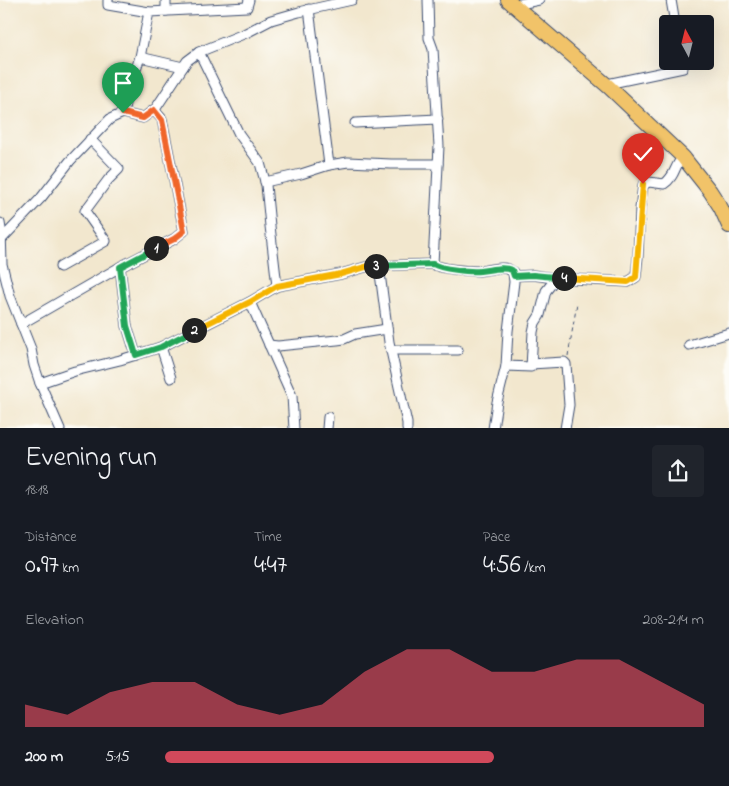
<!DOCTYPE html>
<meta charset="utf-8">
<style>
body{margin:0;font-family:"Indie Flower",sans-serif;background:#20242c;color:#f1f3f6;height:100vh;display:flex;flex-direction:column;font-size:19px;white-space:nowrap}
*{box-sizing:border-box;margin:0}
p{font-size:16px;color:#9ea1a6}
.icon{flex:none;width:28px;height:28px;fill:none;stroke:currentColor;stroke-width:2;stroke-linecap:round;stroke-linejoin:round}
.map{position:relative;height:428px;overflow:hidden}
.side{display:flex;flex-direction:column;background:#171b24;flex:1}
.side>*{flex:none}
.needle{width:32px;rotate:353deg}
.controls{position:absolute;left:659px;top:15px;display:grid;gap:10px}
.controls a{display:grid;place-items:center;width:55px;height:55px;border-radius:5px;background:#171b24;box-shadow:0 5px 20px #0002;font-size:25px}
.pin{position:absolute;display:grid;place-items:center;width:42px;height:42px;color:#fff;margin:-51px -21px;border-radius:50% 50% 50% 0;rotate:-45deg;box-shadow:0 0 5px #0007}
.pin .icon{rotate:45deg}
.km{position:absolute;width:25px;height:25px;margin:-12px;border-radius:50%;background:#222;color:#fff;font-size:14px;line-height:25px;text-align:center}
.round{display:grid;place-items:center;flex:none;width:52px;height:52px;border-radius:5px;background:#20242c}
.head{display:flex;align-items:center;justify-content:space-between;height:85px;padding:0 25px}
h1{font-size:28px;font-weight:600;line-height:38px}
.stats{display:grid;grid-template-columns:repeat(3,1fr);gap:8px;height:85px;padding:5px 25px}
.stats div{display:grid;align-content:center}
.stats b{font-size:25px;font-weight:600}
.stats small{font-size:14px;font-weight:400}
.stats p{font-size:14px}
.chart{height:140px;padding:10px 25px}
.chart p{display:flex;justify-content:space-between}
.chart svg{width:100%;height:90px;margin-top:5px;fill:#d1495b;opacity:.7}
ul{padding:0 25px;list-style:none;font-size:16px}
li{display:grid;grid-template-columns:80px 60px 1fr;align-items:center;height:38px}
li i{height:12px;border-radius:6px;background:#d1495b}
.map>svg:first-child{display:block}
</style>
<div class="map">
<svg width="729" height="429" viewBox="0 0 729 429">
<rect width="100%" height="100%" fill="#fdfcf7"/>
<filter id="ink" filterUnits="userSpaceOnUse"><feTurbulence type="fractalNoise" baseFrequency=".02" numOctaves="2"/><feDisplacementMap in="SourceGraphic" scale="10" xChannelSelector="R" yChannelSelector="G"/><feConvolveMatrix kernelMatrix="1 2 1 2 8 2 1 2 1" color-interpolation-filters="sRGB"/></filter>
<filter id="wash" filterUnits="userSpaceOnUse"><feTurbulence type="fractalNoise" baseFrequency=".0096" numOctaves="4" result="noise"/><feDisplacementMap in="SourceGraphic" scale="20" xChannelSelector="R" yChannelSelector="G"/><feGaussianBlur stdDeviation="1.12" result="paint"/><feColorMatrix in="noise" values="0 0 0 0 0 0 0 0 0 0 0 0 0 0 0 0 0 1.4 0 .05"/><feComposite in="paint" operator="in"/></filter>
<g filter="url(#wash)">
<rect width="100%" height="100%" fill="#f2e7ce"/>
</g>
<g filter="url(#ink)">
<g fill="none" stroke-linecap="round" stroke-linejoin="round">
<defs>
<g id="minor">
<polyline points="108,0 108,5 149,12"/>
<polyline points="671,0 675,24"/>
<polyline points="515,5 539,0"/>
<polyline points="309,9 329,165 348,162 391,164 438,164"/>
<polyline points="166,11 166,0"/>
<polyline points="199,52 239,134 260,163 266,185 270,226 277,286"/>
<polyline points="183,67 140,57 149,12 247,7 249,0"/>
<polyline points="607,84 683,68 682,61"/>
<polyline points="123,113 126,99 140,57"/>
<polyline points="355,123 438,119"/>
<polyline points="265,182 301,174 329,165"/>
<polyline points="0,223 1,229 2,264 10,296 31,349 34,365 40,383 60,429"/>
<polyline points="0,241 41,198 70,161 110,119 123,113 143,118 156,108 187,61 199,52 246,33 271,20 299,12 352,0"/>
<path d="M433,264C440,269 469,271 479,271C490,270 504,264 513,272L514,282L508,331L506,366L497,402L493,429"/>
<polyline points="379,266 389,342 407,423 407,429"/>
<polyline points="60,267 106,241 85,211 108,180 119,169 90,139"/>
<polyline points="120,267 174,239 184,231 162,119 154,110"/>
<path d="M554,278L628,282L636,277L638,257L640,209L643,185L649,182L664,184C676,176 674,165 683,157"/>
<polyline points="250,302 277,286 341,274 369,266 433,264 439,146 433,49 429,38 428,0"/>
<polyline points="21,324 120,267 127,326 136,355"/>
<polyline points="269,345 278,346 337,340 344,339 355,334 387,329"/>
<polyline points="689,345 729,333"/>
<polyline points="161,347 250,302 292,396 294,429"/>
<polyline points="391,350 458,350"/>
<polyline points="531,364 564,362 566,364 569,405 565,429"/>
<polyline points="506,366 531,367 533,332 535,323 540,315 546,291 553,282 554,278 533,275 514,276"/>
<polyline points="40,383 75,371 120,360 161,347 171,378"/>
<polyline points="327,429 328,417"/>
</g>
<polyline id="highway" points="508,0 609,87 683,157 710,191 721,208 729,226"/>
</defs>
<use href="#minor" stroke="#3b4b6f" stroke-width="11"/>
<use href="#highway" stroke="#3b4b6f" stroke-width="16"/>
<polyline stroke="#3b4b6f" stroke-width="1" stroke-dasharray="4 4" stroke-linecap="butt" points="568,356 577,303"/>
<use href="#minor" stroke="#fff" stroke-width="9"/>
<use href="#highway" stroke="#f1c369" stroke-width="14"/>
</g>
</g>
<g fill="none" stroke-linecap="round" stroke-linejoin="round" filter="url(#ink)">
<defs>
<polyline id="split-1" points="123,113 143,118 154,110 162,120 184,231 174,239 156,248"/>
<polyline id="split-2" points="156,248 120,267 127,326 136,355 161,347 194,330"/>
<polyline id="split-3" points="194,330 250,302 277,286 341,274 369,266 376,266"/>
<path id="split-4" d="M376,266L433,264C441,269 470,272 480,271C491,270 501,266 512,270L514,276L533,275L564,278"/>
<polyline id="split-5" points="564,278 628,282 636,277 643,184"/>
</defs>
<use href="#split-1" stroke="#fff" stroke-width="10"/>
<use href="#split-2" stroke="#fff" stroke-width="10"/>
<use href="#split-3" stroke="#fff" stroke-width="10"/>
<use href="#split-4" stroke="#fff" stroke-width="10"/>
<use href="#split-5" stroke="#fff" stroke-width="10"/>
<use href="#split-1" stroke="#f0652b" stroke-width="6"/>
<use href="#split-2" stroke="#22a559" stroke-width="6"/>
<use href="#split-3" stroke="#f5b400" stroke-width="6"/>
<use href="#split-4" stroke="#22a559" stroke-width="6"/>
<use href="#split-5" stroke="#f5b400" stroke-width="6"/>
</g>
</svg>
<div class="controls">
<a><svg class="needle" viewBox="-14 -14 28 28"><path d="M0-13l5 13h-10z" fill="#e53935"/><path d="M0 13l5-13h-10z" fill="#9ea1a6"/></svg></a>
</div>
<div class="pin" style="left:123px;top:113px;background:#1e9e55"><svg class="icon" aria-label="arrive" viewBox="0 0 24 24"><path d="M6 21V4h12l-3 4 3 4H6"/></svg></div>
<div class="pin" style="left:643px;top:184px;background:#d93025"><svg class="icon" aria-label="check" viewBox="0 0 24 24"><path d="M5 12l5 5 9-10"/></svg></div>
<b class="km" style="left:156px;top:248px">1</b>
<b class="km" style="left:194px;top:330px">2</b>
<b class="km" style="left:376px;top:266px">3</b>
<b class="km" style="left:564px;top:278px">4</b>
</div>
<section class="side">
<div class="head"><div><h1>Evening run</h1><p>18:18</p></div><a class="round"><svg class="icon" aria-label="share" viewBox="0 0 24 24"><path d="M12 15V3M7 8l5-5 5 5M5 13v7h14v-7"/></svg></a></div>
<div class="stats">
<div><p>Distance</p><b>0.97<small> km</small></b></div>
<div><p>Time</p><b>4:47</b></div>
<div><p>Pace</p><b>4:56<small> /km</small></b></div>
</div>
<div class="chart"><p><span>Elevation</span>208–214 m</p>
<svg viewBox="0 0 160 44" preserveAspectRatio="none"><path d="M0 44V33L10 38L20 27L30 22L40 22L50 33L60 38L70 33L80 17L90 6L100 6L110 17L120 17L130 11L140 11L150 22L160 33V44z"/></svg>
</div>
<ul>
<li><b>200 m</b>5:15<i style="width:61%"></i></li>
</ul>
</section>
